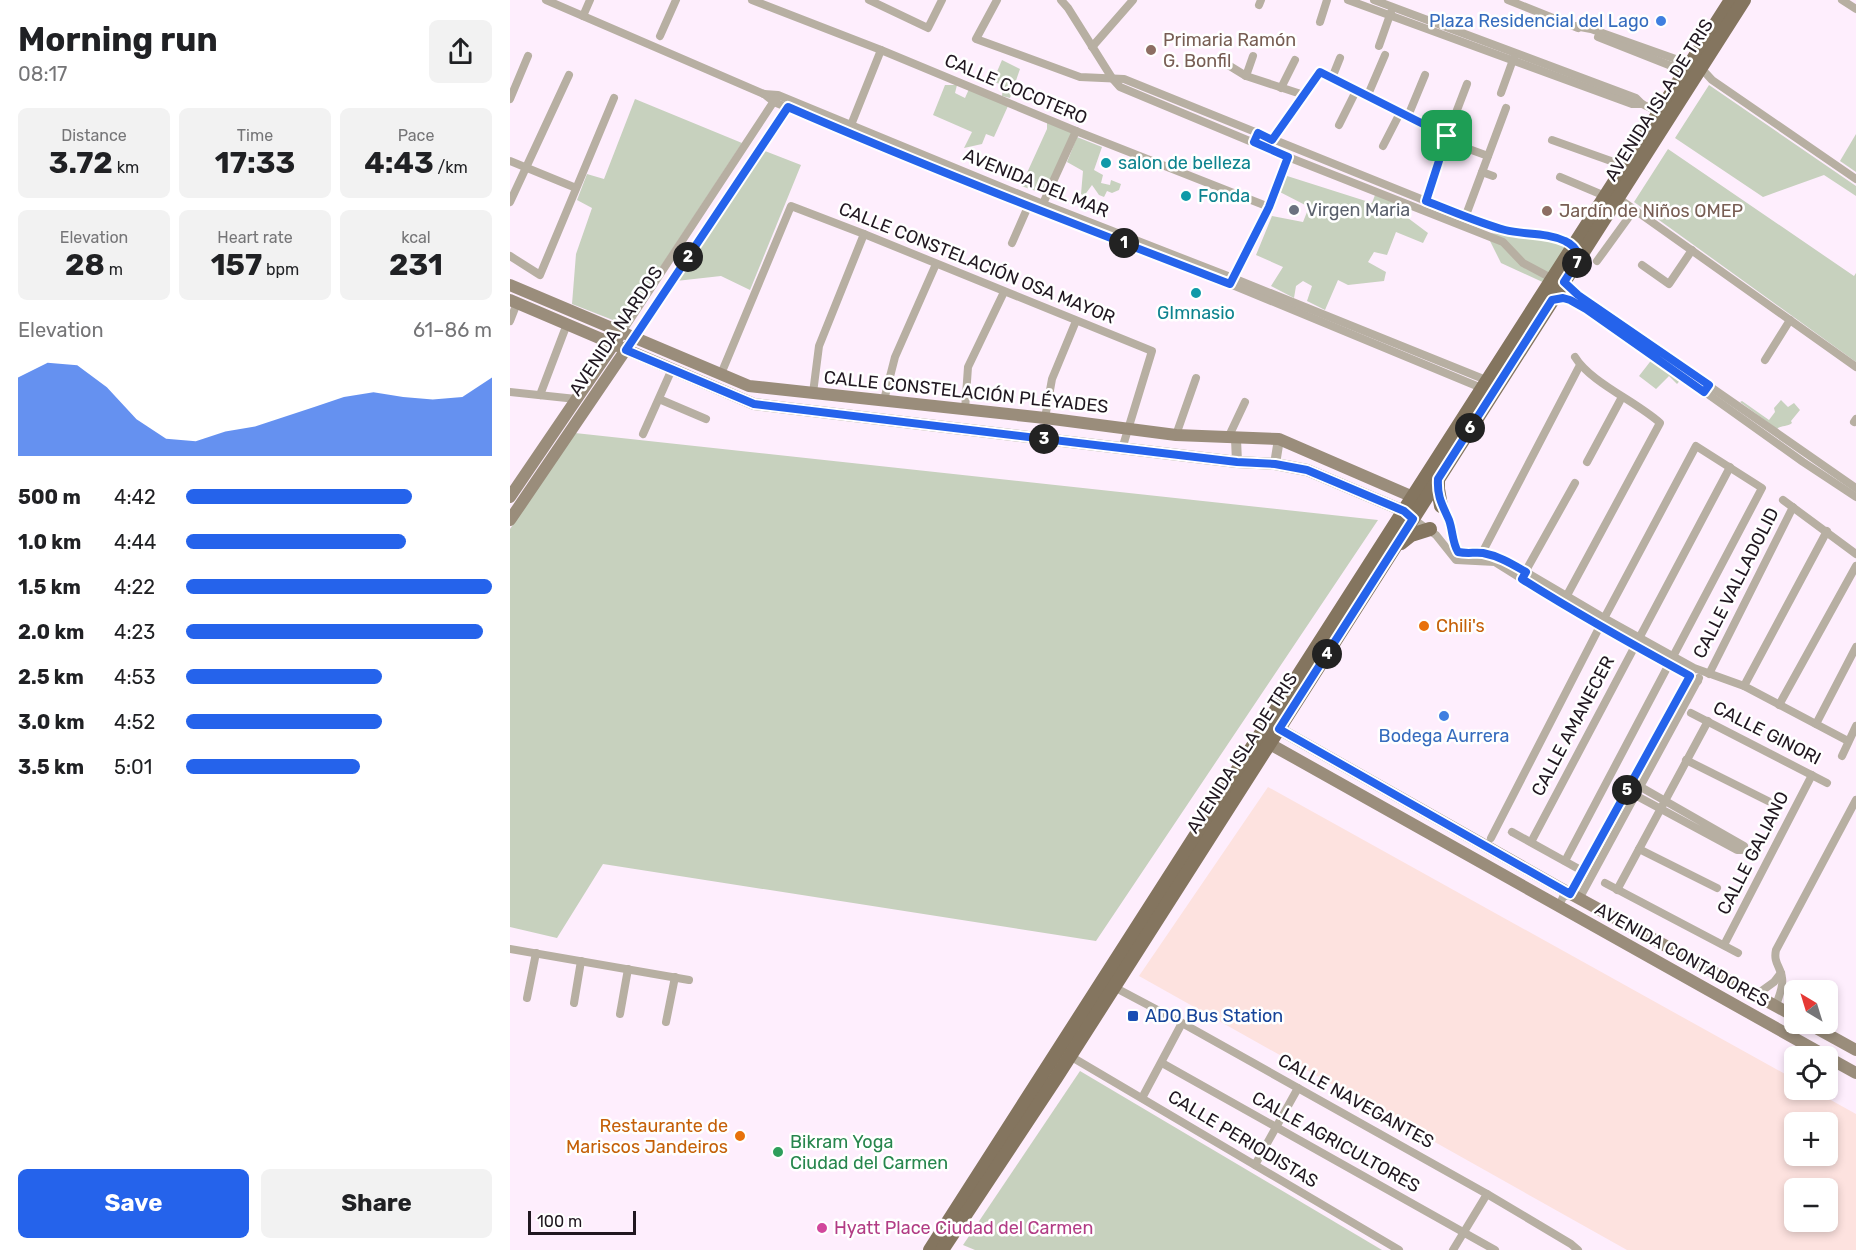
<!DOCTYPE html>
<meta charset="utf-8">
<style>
body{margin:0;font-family:Rubik,sans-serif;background:#f2f2f2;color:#202124;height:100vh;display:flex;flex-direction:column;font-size:22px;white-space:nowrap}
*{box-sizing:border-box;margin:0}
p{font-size:20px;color:#757577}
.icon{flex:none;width:33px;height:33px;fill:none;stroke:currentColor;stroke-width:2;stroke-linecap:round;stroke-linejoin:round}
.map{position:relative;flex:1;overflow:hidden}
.details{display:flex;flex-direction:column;background:#fff;width:510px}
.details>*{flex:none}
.needle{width:39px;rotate:322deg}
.fabs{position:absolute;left:1274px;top:980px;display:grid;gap:12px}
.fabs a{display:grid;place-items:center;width:54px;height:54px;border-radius:9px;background:#fff;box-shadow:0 3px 9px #0003;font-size:30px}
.scale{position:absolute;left:18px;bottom:15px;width:108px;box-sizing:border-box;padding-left:6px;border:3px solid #201720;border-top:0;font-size:16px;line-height:21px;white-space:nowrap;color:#201720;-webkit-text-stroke:4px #fff;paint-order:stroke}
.pin{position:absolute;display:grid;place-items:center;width:51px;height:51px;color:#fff;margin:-26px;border-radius:12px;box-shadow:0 3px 9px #0006}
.km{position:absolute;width:30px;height:30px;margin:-15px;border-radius:50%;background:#222;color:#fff;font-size:16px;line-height:30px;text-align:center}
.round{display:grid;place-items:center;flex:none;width:63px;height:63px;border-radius:9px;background:#f2f2f2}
.headline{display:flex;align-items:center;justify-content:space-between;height:102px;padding:0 18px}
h1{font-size:33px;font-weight:700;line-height:45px}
.stats{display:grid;grid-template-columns:repeat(3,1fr);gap:9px;height:102px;padding:6px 18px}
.stats div{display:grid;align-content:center;border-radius:9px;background:#f2f2f2;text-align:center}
.stats b{font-size:30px;font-weight:700}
.stats small{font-size:16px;font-weight:400}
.stats p{font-size:16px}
.chart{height:168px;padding:12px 18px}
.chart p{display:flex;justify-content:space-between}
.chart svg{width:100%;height:108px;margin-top:6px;fill:#2563eb;opacity:.7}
.cta{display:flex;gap:12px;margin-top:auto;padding:12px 18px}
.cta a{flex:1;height:69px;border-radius:9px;background:#2563eb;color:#fff;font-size:24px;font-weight:700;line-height:69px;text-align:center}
.cta a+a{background:#f2f2f2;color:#202124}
ul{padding:0 18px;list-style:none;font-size:20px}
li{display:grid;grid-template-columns:96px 72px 1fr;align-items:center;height:45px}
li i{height:15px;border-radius:8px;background:#2563eb}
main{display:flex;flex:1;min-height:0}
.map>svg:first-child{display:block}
</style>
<main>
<section class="details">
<div class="headline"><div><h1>Morning run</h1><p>08:17</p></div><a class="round"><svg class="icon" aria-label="share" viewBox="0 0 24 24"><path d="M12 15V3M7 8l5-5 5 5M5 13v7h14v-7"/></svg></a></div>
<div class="stats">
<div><p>Distance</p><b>3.72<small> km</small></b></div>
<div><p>Time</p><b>17:33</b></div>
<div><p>Pace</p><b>4:43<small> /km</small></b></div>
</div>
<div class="stats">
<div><p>Elevation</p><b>28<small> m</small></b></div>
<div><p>Heart rate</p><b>157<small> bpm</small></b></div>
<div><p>kcal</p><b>231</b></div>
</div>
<div class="chart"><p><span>Elevation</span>61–86 m</p>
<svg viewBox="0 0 160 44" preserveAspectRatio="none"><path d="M0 44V12L10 6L20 7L30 16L40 29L50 37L60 38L70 34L80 32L90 28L100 24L110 20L120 18L130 20L140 21L150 20L160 12V44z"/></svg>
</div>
<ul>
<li><b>500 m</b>4:42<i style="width:74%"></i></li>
<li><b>1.0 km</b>4:44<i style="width:72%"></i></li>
<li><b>1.5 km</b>4:22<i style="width:100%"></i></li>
<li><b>2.0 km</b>4:23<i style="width:97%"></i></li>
<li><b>2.5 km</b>4:53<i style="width:64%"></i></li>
<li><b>3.0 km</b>4:52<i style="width:64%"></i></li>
<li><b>3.5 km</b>5:01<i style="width:57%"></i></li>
</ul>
<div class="cta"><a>Save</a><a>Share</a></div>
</section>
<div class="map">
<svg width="1346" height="1250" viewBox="0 0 1346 1250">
<rect width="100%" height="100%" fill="#feeefd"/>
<path fill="#fde2df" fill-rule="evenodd" d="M758,787L1284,1079V1089H1301L1346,1114V1250H1117L629,976ZM1284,1122H1317V1155H1284ZM1284,1188H1317V1221H1284Z"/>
<g fill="#c7d1be">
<polygon points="492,60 510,69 500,98 492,96 493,86 483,81"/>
<polygon points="435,85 447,85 445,93 455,98 459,89 498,106 484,137 476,134 472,144 454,148 462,132 423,115"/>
<polygon points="1199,85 1346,186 1346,196 1314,175 1253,197 1165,138"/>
<polygon points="125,99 232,143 113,324 62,304 66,254 82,208 67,200 77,174 94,179"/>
<polygon points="537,120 566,132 538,195 511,186 537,129"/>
<polygon points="1346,134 1346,172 1330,161"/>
<polygon points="567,137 592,147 584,170 593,175 591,183 600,185 601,180 611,184 609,190 602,193 597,191 594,197 589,195 582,185 574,196 571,194 573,171 557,162"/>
<polygon points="1158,149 1344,276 1346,273 1346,362 1124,202"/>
<polygon points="255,151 291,165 240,290 211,276 166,281"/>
<polygon points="774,175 862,203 865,195 899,206 894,215 918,233 913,243 886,232 877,255 864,252 858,262 876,272 874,281 838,285 828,280 815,310 797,301 802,286 793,281 786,286 784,298 761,286 773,267 746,255 762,216 793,222 799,207 766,190"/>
<polygon points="976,233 1069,238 1039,285 991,263"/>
<polygon points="1143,358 1173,377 1167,384 1159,376 1146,389 1129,376"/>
<path d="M1271,400L1278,407L1284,403L1290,410L1281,421L1282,423C1277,427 1271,425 1267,429L1230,402L1232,401L1259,420L1265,412L1264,408Z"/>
<polygon points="65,433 868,520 586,941 93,864 47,938 0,927 0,529"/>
<polygon points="570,1071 872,1250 465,1250 453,1245"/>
</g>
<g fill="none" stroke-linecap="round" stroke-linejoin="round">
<g stroke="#b7afa2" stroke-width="8">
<polyline points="36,0 254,94 264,102 530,211 720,284 974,389"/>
<polyline points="242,0 371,50 566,131 759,207"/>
<polyline points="359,0 418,28 432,0"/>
<polyline points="487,0 466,39 570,77 614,79 916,201 996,230 1039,236 1053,240 1064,246"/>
<polyline points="551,0 558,8 602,78 610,87 778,157 993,242 1013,263 1043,279"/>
<polyline points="838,0 1122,104 1132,104"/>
<polyline points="864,0 1126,98 1132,104 1153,114"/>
<polyline points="998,0 1068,28"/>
<polyline points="1332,0 1346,9"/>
<polyline points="749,5 751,0"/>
<polyline points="73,16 80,0"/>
<polyline points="810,22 817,0"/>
<polyline points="1065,26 1081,29 1191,68 1202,80 1346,179"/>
<polyline points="150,36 166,0"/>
<polyline points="1088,37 1179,73"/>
<polyline points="869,46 881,12"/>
<polyline points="582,47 623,0"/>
<polyline points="710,60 736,76 794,95"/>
<polyline points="736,76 743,56"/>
<polyline points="822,78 830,58"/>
<polyline points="771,88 785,60"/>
<polyline points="991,93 1004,57"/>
<polyline points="254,94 268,95 533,204 723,278 981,382"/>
<polyline points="857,97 875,55"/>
<polyline points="0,99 18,56"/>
<polyline points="898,116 915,75"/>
<polyline points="829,125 846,91"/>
<polyline points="339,130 371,50"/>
<polyline points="762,140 811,72 937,136"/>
<polyline points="1042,140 1115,166"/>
<polyline points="937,141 978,156"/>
<polyline points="873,146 890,113"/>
<polyline points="0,161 66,188"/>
<polyline points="972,172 983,176"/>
<polyline points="1050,177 1095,196"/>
<polyline points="1108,198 1346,367"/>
<polyline points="916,201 937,136 957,84"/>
<polyline points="0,202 59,75"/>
<polyline points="531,208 566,131"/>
<polyline points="956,215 996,108"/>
<polyline points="502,243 520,202"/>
<polyline points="0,256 30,275 104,98"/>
<polyline points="1087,261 1124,210"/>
<polyline points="1132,265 1159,284 1182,250"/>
<polyline points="721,280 759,207 778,157"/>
<polyline points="1054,282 1068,295 1346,488"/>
<path d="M1043,300C1063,297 1077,309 1094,320L1293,462L1346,497"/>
<polyline points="0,321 7,303"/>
<polyline points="112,332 266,98"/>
<polyline points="124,338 279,103"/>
<polyline points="1255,360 1280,320"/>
<polyline points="211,374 281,206 354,234 642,351 612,449"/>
<polyline points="0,392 66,399"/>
<polyline points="303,393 309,346 354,234"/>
<polyline points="30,395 57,324"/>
<polyline points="149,399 196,419"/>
<polyline points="374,400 385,357 426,264"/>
<polyline points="455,410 458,367 494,292"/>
<polyline points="535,418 542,379 566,321"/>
<polyline points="1344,422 1346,419"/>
<polyline points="133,434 162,369"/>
<polyline points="666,435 686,378"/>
<polyline points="718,438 735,402"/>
<polyline points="1077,462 1112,397"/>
<polyline points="1273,500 1346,554"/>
<path d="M929,504C941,518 939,537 948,552L959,554L972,553L994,559L1094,618L1184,668L1234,686L1338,741"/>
<polyline points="903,519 926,535 946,560 985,562 1052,604 1188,681"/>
<polyline points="972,553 1070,365"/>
<polyline points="1014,574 1065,483"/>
<path d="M1055,599L1150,423C1127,402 1080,382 1065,357"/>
<polyline points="1199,674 1283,507"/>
<polyline points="1234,686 1317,531"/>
<polyline points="1269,705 1346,566"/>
<polyline points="1181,713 1317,783"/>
<polyline points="1306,724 1346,647"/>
<polyline points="1332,756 1346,726"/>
<polyline points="1176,760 1258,801"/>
<polyline points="1125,795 1227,850 1231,850 1234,846 1129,786"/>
<polyline points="1002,832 1067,868"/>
<polyline points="981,838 1090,626 1186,446 1252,488 1055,861"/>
<polyline points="1021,842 1220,467"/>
<polyline points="1129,849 1207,888"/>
<polyline points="1095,883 1228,953"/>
<polyline points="1107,890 1198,721"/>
<polyline points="1069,899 1189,678"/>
<polyline points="1049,906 1053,897 1060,894 1182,671"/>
<polyline points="1214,945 1302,775"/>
<polyline points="0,949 179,980"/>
<polyline points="604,987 672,1023 977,1194 1061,1244 1068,1250"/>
<polyline points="1246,995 1264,982 1271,973"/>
<polyline points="17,998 26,953"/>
<polyline points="64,1003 71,961"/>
<path d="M1266,1006C1268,998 1274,986 1272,978C1271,967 1263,963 1266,950L1346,800"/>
<polyline points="110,1014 118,969"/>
<polyline points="156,1022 165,977"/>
<polyline points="560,1056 889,1250"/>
<polyline points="652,1063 985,1250"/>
<polyline points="632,1098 672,1023"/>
<polyline points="745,1165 788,1088"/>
<polyline points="943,1250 977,1194"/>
</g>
<g stroke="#b7afa2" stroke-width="10">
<polyline points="726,439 727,462"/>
<polyline points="765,464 769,439"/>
</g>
<g stroke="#9a8d7b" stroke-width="12">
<polyline points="0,285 239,386 535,418 666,435 769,439 903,497 911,498"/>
<polyline points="0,300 244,404 727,462 765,464 797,470 894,511 899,516"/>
<polyline points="0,497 108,338"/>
<polyline points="0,520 119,345"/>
<polyline points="769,729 1050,888 1284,1016"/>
<polyline points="760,744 1316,1056"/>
<polyline points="1297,1023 1346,1050"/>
<polyline points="1317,1057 1346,1073"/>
</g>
<g stroke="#84755f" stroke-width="14">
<polyline points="928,479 928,489 931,506"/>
<polyline points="891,543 901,535 920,529"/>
<polyline points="420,1250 1221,0"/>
<polyline points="432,1250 546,1078 1234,0"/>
</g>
</g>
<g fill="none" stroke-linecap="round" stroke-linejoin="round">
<defs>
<path id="route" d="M810,72L937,136L916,201C942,211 969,223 995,230C1014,235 1036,232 1055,241C1062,244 1067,250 1070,257L1054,282L1068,295L1199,385L1194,392L1076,309L1060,300L1053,298L1042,300L928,479C927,497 932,504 939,520C943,531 942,542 948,552C957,554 965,552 973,553C989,556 1002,564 1016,572L1012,579C1066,613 1123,645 1180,676L1060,894L769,729L903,519L894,511L797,470L765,464L727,462L244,404L116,350L278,107C423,170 572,227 720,284L759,207L778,157L744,142L748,133L762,140Z"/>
</defs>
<use href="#route" stroke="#fff" stroke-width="12"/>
<use href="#route" stroke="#2563eb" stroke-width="8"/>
</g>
<g fill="#3f7fe0" stroke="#fff" stroke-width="2">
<circle cx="1151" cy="21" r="6"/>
<circle cx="934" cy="716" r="6"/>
</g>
<g fill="#8d6e63" stroke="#fff" stroke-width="2">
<circle cx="641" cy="50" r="6"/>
<circle cx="1037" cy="211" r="6"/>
</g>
<g fill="#0f9aa8" stroke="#fff" stroke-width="2">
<circle cx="596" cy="163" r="6"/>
<circle cx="676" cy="196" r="6"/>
<circle cx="686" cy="293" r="6"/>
</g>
<circle fill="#6b7280" stroke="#fff" stroke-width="2" cx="784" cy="210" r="6"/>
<g fill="#e8710a" stroke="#fff" stroke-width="2">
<circle cx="914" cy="626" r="6"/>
<circle cx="230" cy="1136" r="6"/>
</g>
<rect fill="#1a4fb4" stroke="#fff" stroke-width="2" x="617" y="1010" width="12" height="12" rx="3"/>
<circle fill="#2e9e5b" stroke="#fff" stroke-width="2" cx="268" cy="1152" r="6"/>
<circle fill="#d1479c" stroke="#fff" stroke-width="2" cx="312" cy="1228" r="6"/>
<g text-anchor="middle" stroke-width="5" stroke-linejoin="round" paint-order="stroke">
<g font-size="18" fill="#366cbe" stroke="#fff" text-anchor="end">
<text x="1139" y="27">Plaza Residencial del Lago</text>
<text x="934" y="742" text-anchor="middle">Bodega Aurrera</text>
</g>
<g font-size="18" fill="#785e54" stroke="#fff" text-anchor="start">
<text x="653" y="46">Primaria Ramón<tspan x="653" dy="21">G. Bonfil</tspan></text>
<text x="1049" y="217">Jardín de Niños OMEP</text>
</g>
<g font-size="18" fill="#201720" stroke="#fff">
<text transform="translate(506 89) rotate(23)" y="6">CALLE COCOTERO</text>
<text transform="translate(1149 100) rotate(-58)" y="6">AVENIDA ISLA DE TRIS</text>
<text transform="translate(526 183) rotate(22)" y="6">AVENIDA DEL MAR</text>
<text transform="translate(467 263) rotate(22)" y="6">CALLE CONSTELACIÓN OSA MAYOR</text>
<text transform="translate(106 331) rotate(-56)" y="6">AVENIDA NARDOS</text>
<text transform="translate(456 392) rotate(6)" y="6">CALLE CONSTELACIÓN PLÉYADES</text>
<text transform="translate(1226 583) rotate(-63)" y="6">CALLE VALLADOLID</text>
<text transform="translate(1063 726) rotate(-62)" y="6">CALLE AMANECER</text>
<text transform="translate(1257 733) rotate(27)" y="6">CALLE GINORI</text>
<text transform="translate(732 753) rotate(-57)" y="6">AVENIDA ISLA DE TRIS</text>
<text transform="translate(1243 853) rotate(-63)" y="6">CALLE GALIANO</text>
<text transform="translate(1172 955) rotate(29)" y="6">AVENIDA CONTADORES</text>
<text transform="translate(846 1101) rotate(29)" y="6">CALLE NAVEGANTES</text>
<text transform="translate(733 1139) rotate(31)" y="6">CALLE PERIODISTAS</text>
<text transform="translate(826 1142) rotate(29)" y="6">CALLE AGRICULTORES</text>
</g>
<g font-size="18" fill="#0d838f" stroke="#fff" text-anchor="start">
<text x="608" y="169">salon de belleza</text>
<text x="688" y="202">Fonda</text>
<text x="686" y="319" text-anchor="middle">GImnasio</text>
</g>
<g font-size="18" fill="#5b616d" stroke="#fff" text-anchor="start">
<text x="796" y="216">Virgen Maria</text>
</g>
<g font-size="18" fill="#c56008" stroke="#fff" text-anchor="start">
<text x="926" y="632">Chili's</text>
<text x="218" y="1132" text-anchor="end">Restaurante de<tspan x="218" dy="21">Mariscos Jandeiros</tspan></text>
</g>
<g font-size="18" fill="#164399" stroke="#fff" text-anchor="start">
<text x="635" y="1022">ADO Bus Station</text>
</g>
<g font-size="18" fill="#27864d" stroke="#fff" text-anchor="start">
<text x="280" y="1148">Bikram Yoga<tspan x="280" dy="21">Ciudad del Carmen</tspan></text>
</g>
<g font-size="18" fill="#b23c85" stroke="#fff" text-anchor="start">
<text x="324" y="1234">Hyatt Place Ciudad del Carmen</text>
</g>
</g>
</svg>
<div class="fabs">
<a><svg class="needle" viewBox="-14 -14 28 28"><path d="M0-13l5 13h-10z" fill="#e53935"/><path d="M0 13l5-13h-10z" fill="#757577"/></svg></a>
<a><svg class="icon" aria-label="locate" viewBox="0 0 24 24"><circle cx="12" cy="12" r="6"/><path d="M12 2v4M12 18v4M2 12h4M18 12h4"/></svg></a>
<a>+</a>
<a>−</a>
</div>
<div class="scale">100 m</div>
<div class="pin" style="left:937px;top:136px;background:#1e9e55"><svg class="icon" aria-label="arrive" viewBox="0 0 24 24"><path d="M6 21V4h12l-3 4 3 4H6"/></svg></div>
<b class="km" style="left:614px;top:243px">1</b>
<b class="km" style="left:178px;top:257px">2</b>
<b class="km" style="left:534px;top:439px">3</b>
<b class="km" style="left:817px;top:654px">4</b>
<b class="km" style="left:1117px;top:790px">5</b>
<b class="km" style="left:960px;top:428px">6</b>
<b class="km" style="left:1067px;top:263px">7</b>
</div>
</main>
